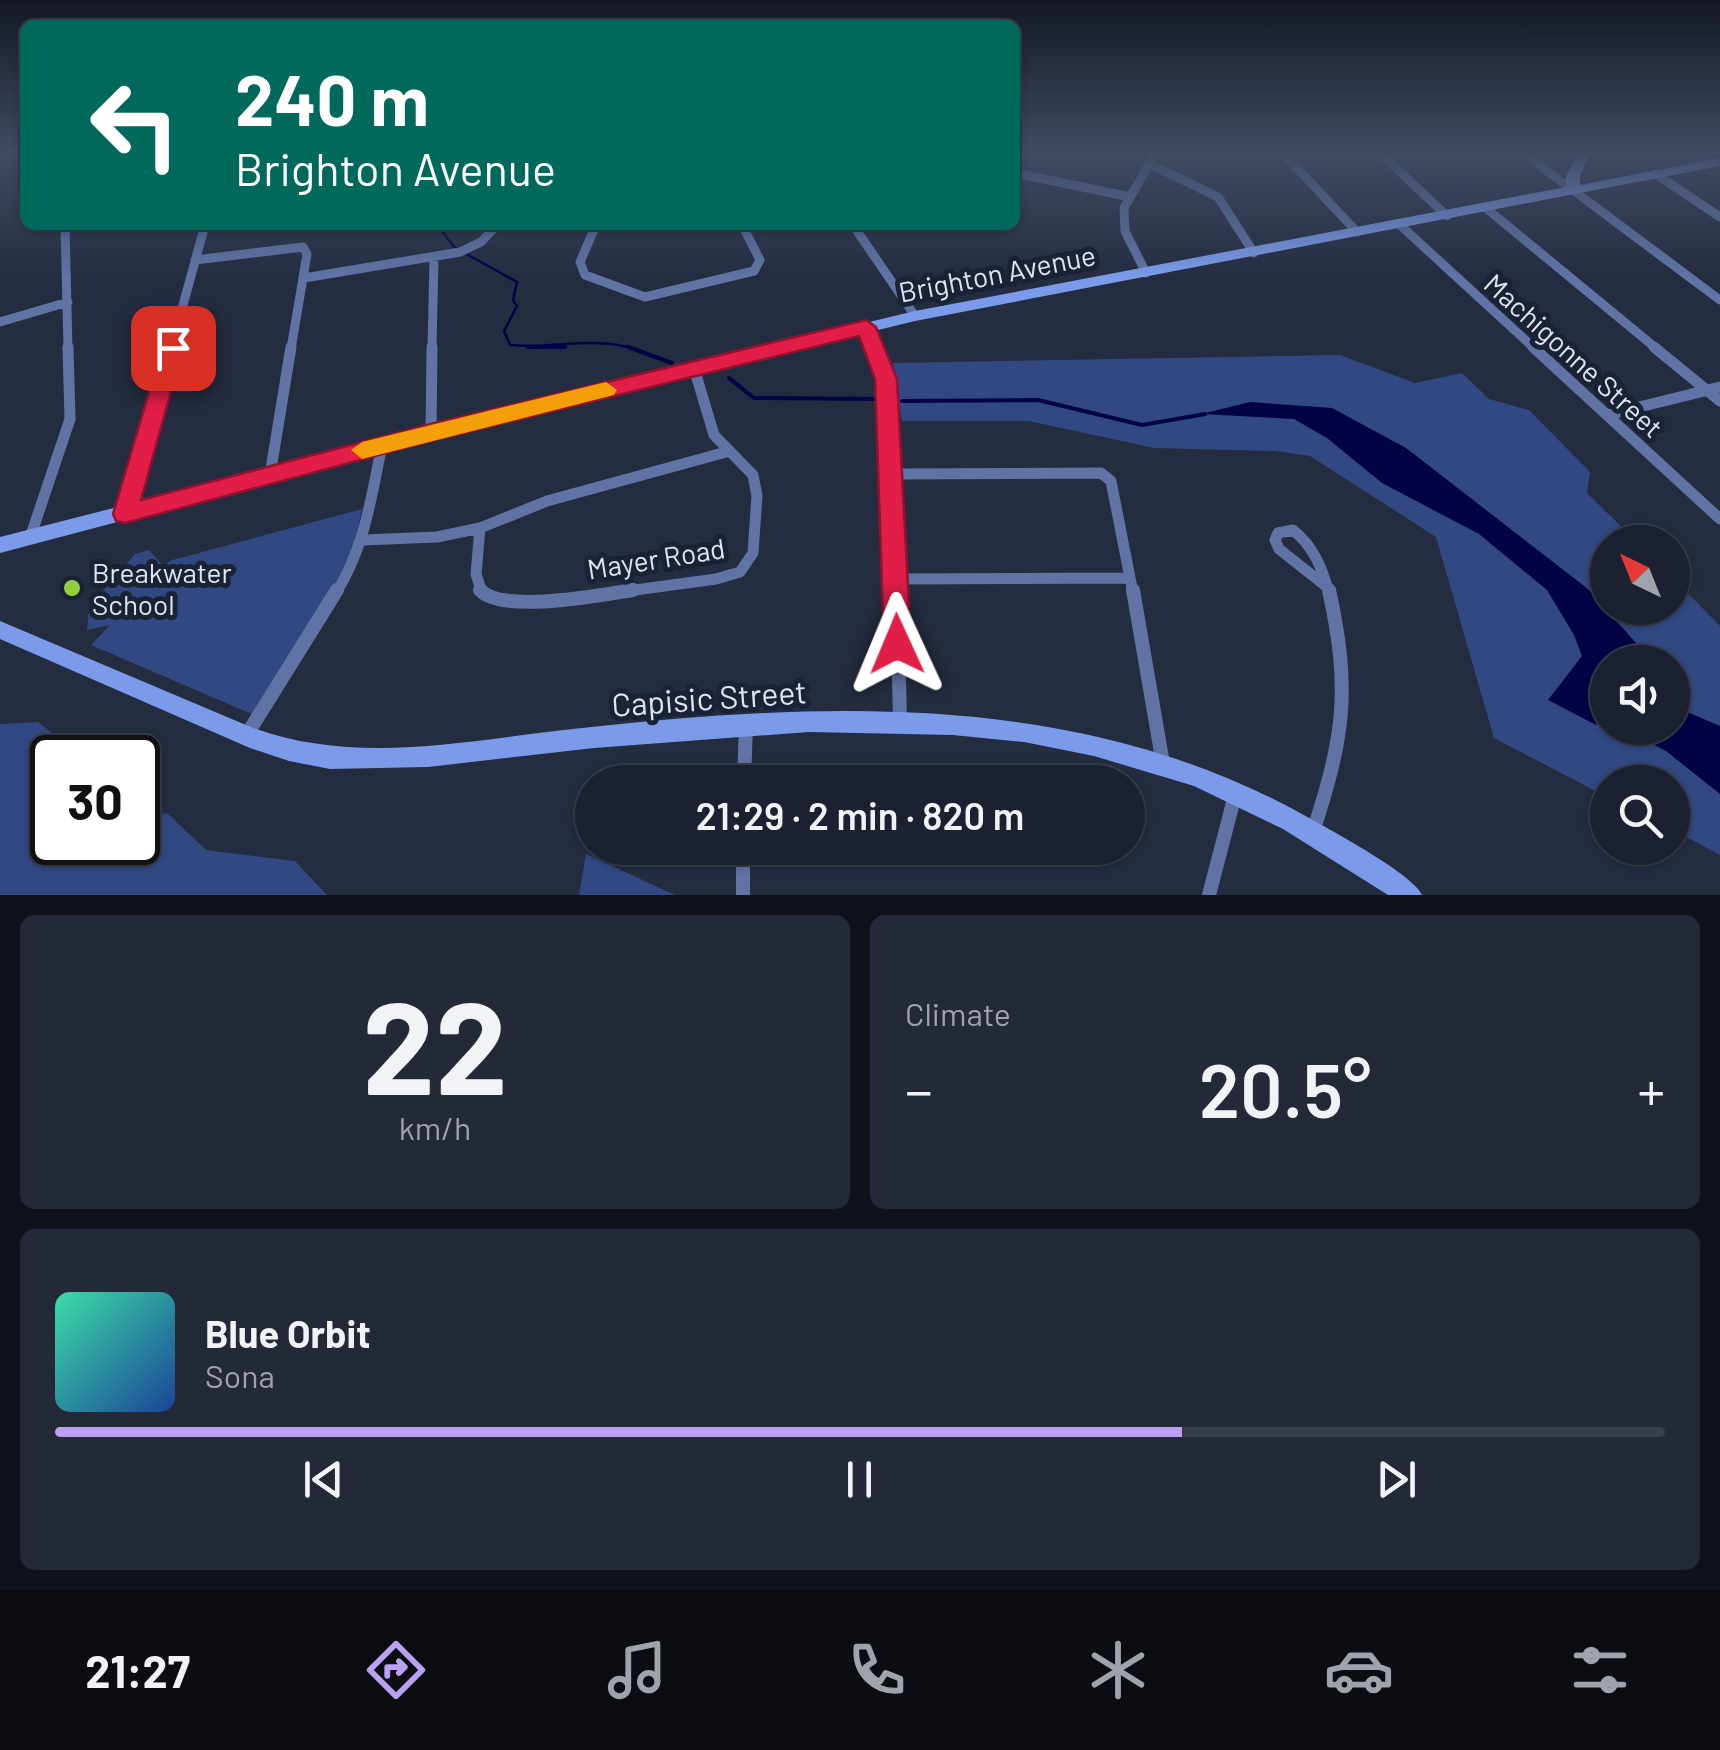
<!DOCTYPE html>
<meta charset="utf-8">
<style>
:root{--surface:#1b2130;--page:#242938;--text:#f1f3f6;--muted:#a0a3ab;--line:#393e4c;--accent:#bca0f2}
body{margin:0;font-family:Barlow,sans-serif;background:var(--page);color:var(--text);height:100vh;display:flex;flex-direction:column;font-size:38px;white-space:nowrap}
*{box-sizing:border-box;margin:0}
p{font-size:32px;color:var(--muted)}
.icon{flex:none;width:55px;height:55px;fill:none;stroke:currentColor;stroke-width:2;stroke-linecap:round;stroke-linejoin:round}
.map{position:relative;height:895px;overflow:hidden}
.details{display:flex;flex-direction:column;gap:20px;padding:20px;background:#0f121a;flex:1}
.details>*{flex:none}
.top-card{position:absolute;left:20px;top:20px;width:1000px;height:210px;border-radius:15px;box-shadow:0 2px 8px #0004,0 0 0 2px var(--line);background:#00695c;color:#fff;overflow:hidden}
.needle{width:65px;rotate:317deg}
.tools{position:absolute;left:1590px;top:525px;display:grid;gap:20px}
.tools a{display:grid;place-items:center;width:100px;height:100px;border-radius:50%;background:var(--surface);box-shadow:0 2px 8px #0004,0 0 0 2px var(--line);font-size:50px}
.speed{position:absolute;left:30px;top:735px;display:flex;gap:20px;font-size:50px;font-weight:700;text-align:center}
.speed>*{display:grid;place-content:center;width:130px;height:130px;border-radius:50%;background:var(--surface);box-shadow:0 2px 8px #0004,0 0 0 2px var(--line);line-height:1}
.speed .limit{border:5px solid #111;border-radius:15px;background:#fff;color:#111}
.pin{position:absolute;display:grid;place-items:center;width:85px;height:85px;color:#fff;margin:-42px;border-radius:20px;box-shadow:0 5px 15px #0006}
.me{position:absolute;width:110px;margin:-55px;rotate:359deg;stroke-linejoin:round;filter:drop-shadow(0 0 8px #0008)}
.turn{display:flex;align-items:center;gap:35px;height:210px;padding:0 50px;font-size:45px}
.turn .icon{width:130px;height:130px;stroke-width:2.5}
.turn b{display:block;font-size:70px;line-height:85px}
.big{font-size:75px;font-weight:600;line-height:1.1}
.details .tile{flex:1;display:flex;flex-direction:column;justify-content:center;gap:15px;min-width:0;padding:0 35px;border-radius:15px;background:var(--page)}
.details .dial{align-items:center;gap:0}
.dial b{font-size:130px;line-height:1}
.song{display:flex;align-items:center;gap:30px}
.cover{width:120px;height:120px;border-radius:15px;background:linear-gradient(135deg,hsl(160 70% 55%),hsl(220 70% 35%))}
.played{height:10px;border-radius:5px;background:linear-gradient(90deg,var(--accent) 70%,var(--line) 70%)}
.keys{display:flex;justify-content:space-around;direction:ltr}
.heat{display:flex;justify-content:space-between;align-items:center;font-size:55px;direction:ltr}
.details .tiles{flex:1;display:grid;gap:20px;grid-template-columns:1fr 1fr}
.tile:last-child{grid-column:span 2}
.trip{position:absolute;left:575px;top:765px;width:570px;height:100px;border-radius:50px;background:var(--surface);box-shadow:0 2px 8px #0004,0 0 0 2px var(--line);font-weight:600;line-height:100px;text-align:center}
.menu{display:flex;height:160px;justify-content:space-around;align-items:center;background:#0b0d13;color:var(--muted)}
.menu .icon{width:70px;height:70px}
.menu .selected{color:var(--accent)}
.menu b{font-size:45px;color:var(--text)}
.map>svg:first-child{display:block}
.green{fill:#314882;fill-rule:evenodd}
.water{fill:#020346}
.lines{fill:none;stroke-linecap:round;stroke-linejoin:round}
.stream-far1{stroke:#020346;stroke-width:2.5}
.stream{stroke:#020346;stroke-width:4}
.street-far2{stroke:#5f74a5;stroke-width:9}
.street-far1{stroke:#5f74a5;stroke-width:11}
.street{stroke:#5f74a5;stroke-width:14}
.secondary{fill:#7b9bea;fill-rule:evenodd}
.route{fill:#e11d48;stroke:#92132f;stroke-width:2.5}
.slow{fill:#f59e0b}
.poi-dot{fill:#92cd3e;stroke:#1a2236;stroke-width:4}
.labels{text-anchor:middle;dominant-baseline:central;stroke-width:10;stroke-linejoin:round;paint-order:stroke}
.street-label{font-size:28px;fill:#dee4f1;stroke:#1a2236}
.poi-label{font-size:28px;fill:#dee4f1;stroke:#1a2236;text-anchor:start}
.near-street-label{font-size:32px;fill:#dee4f1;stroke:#1a2236}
</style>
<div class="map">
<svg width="1720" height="895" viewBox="0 0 1720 895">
<rect width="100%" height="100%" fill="#242c40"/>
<path class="green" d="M1340 355 1415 383 1462 373 1489 399 1529 410 1590 472 1587 493 1637 542H1608V608H1672L1673 578 1720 626V855L1673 830 1672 782H1608L1607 797 1494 738 1436 537 1310 456 1276 451 1154 448 1029 421H902L893 363ZM1608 662H1672V728H1608Z
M362 509 353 554 254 715 91 645 110 625 87 630 89 607 135 554 149 550 164 567 169 561Z
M38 722 71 748 72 757 52 758V842H138V810L168 814 206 850 295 861 327 895H0V724Z
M586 854 675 895H579Z"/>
<path class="water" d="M1250 402 1332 408 1406 448 1588 589 1636 643 1642 662H1608L1607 726 1594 724 1548 700 1582 656 1574 635 1547 590 1479 534 1382 483 1327 438 1294 419 1201 414Z
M1673 706 1720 726V794L1666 751 1621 728H1672Z"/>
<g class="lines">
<path class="stream-far1" d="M0 156 25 155
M438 225 454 247 517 282 513 300 517 306 504 331 510 345C549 349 598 336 634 349"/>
<path class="stream" d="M528 347H565
M628 347 672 363
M729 378 754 398 879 399
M902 401 1038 400 1142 425 1205 414"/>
<path class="street-far2" d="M1282 152 1357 232
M1379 152 1447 216
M1522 152 1720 300
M1150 164 1218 197 1254 253
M1015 173 1126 196
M1656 174 1720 217
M1486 208 1657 349
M1399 224 1535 349
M65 225 68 349
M596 225 580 262 585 275 645 297 754 271 760 260 742 225
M853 225 915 316
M195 260 303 247 307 254 291 349
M1146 273 1125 231 1124 208 1156 152
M304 278 460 252 481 242 497 225
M0 322 68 302
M865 327 874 349
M171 349 205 225
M432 349 434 258"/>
<path class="street-far1" d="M873 347 886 379 897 593
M1533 347 1720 519
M1654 347 1720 401
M1607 415 1720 387
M431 433 432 347
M890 474 1101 473 1111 481 1133 593
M270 475 291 347
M125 514 171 347
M480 528 476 574 482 593
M30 538 70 419 68 347
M363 540 437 537 480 528 547 501 730 451
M897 579 1129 578
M1327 587 1279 549 1275 540 1278 533 1293 530C1314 547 1322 568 1329 593
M336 593C365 547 371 498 382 445
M613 593 716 579 740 572 753 553 757 496 753 475 714 435 694 368"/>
<path class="street" d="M480 590C502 614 601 595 633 590
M897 590 900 721
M1133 590 1163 764
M246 736 337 590
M744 782 746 725
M1313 832C1344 736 1351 691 1329 590
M743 848V895
M1209 895 1235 795"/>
<path class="secondary" d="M1579 152H1591L1580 175V185L1720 158V166L915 321 431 439 0 553V537L431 427 915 311 1566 187V175Z
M0 621 253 728C360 767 473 739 582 728 832 701 1086 691 1311 819 1334 832 1414 875 1422 895H1388L1283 829 1194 786 1094 756 1024 742 953 735 809 732 594 748 428 767 330 769 289 761 250 748 0 639Z"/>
</g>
<linearGradient id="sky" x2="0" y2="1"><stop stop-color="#141823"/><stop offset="0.55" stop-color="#3f4b64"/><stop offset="1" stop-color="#3f4b64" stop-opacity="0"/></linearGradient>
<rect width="1720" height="277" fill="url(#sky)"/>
<path class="route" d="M866 320 876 327 897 379 911 644 907 653 897 656 888 653 884 644 875 379 859 336 431 441 125 523 116 521 113 514 162 348 173 341 183 348 141 500 431 424Z"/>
<path class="slow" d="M606 382 617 390 614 395 362 459 351 450 362 442Z"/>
<circle class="poi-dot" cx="72" cy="588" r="10"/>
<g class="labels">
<g class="street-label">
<text transform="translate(997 273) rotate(-11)">Brighton Avenue</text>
<text transform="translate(1574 355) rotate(42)">Machigonne Street</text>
<text transform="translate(656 558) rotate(-9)">Mayer Road</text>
</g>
<g class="poi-label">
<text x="92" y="572">Breakwater<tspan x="92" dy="32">School</tspan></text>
</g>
<g class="near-street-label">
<text transform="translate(709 697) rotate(-4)">Capisic Street</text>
</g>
</g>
</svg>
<div class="tools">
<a><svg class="needle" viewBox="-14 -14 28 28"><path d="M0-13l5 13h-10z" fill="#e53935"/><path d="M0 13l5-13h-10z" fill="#a0a3ab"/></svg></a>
<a><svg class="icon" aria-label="sound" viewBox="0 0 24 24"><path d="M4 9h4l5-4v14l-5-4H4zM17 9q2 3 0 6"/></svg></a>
<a><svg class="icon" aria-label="search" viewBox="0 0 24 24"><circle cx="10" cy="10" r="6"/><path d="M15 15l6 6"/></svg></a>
</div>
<div class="speed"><div class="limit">30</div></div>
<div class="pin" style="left:173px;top:348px;background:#d93025"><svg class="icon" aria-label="arrive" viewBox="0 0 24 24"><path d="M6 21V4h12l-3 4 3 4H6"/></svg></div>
<svg class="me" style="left:897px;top:644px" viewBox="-20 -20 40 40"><path d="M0-17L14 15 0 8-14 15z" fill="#e11d48" stroke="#fff" stroke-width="4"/></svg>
<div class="trip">21:29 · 2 min · 820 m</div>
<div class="top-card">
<div class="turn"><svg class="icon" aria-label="left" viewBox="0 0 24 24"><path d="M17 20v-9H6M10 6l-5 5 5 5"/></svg><div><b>240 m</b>Brighton Avenue</div></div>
</div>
</div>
<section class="details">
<div class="tiles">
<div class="tile dial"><b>22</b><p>km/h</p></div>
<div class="tile"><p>Climate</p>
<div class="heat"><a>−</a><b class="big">20.5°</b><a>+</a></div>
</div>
<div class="tile">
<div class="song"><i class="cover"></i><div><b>Blue Orbit</b><p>Sona</p></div></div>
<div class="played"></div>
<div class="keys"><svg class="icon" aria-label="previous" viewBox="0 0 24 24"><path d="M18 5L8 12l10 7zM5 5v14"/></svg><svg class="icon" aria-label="pause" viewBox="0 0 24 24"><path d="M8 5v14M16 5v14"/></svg><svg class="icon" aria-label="next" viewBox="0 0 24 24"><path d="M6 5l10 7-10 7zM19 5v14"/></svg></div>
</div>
</div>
</section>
<nav class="menu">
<b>21:27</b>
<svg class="icon selected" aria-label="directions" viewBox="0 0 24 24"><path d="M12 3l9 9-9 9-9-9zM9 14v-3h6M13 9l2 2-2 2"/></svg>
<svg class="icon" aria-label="music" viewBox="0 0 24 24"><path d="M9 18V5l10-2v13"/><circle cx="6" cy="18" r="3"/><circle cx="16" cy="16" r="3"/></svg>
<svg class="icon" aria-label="phone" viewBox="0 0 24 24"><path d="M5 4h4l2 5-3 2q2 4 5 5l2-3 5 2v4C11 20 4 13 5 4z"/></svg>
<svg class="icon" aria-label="climate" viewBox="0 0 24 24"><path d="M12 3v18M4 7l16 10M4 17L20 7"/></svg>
<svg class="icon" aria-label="car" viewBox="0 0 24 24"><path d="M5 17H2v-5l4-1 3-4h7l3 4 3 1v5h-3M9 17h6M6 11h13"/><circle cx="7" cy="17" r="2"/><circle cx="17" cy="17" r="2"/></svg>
<svg class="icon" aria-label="filters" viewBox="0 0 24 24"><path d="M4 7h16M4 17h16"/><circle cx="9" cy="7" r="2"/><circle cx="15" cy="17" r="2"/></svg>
</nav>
